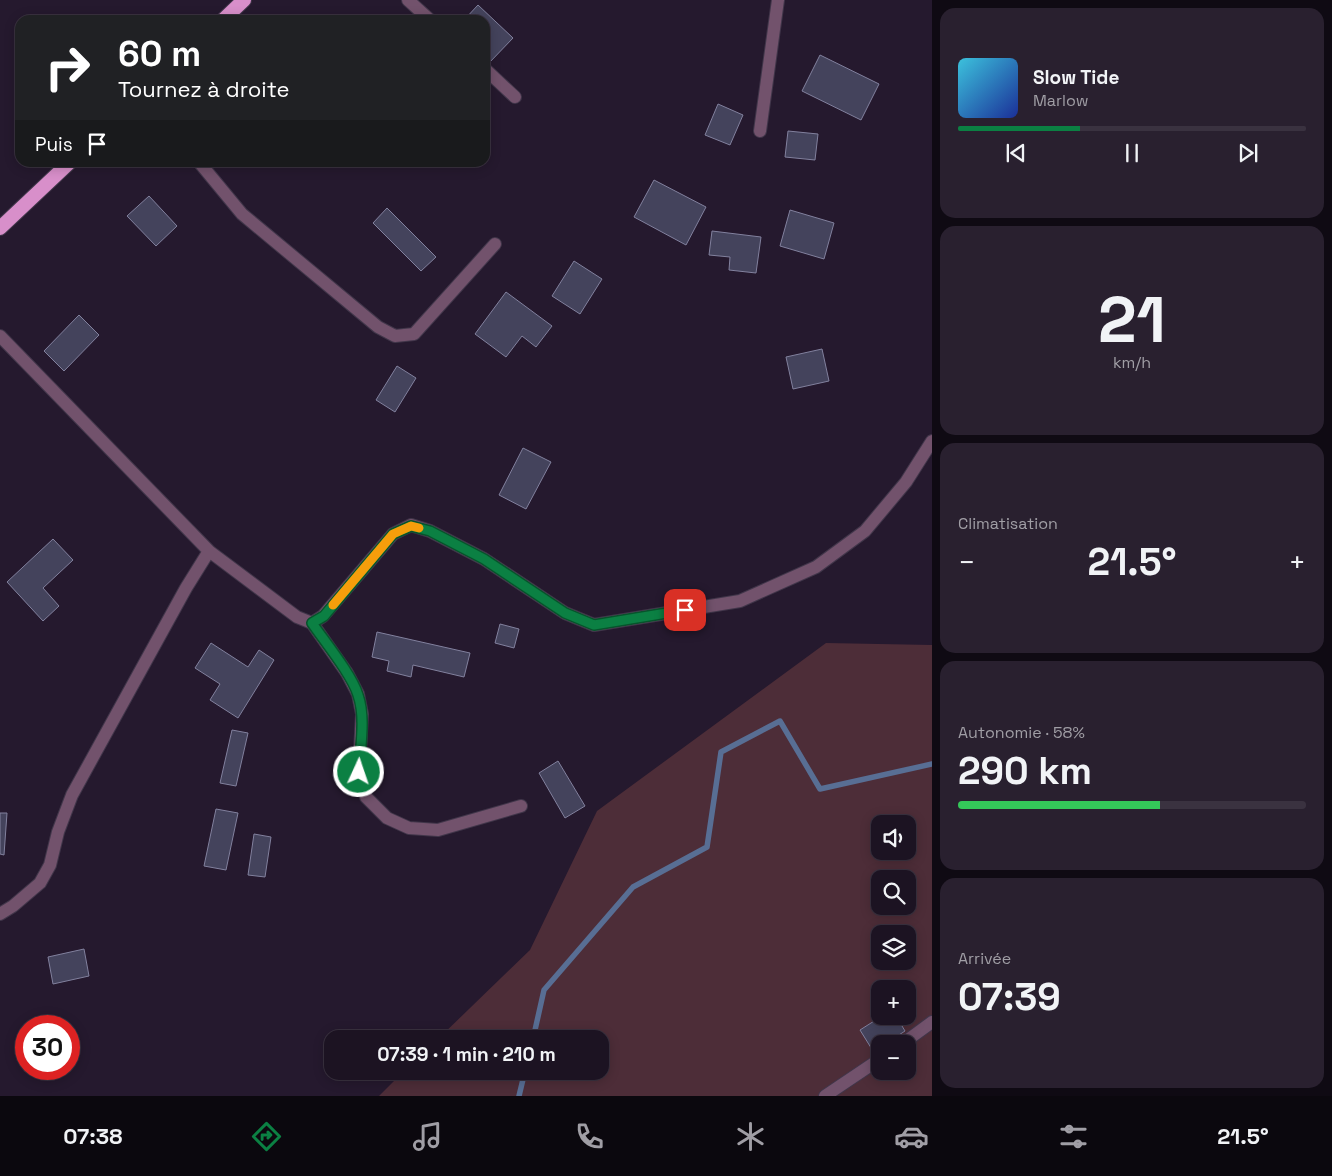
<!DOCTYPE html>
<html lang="fr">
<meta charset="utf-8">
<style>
:root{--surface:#1c1322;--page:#29202f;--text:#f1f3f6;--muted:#a09ea5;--line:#3a3240;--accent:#0b8043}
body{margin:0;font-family:"Space Grotesk",sans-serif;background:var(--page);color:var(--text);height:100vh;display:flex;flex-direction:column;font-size:19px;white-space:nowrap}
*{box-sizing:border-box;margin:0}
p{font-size:16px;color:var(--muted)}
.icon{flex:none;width:28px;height:28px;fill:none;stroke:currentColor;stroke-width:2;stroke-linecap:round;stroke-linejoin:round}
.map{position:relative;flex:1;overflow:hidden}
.sheet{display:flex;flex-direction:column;gap:8px;padding:8px;background:#0f0a13;width:400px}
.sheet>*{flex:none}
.hud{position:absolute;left:15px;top:15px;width:475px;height:152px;border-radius:15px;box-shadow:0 2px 12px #0003,0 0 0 1px var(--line);background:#202124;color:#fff;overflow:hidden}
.fabs{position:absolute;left:871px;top:815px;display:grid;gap:10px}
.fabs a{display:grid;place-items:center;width:45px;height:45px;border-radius:10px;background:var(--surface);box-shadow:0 2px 12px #0003,0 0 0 1px var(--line);font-size:25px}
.speed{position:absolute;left:15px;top:1015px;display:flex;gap:10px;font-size:25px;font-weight:700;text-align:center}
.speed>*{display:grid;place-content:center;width:65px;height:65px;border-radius:50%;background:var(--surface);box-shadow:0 2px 12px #0003,0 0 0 1px var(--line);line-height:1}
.speed .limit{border:8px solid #d22;background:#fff;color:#111}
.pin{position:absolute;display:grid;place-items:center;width:42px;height:42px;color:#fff;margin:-21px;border-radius:10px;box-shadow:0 2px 8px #0006}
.me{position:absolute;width:55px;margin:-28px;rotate:3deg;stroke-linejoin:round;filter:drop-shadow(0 0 4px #0008)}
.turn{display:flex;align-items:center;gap:18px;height:105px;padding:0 20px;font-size:22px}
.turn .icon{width:65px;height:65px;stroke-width:2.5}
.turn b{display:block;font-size:35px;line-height:42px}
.then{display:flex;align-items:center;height:48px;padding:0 20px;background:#0003;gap:10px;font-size:19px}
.big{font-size:38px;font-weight:600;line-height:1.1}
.sheet .widget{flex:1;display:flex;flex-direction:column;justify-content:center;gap:8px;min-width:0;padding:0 18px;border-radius:15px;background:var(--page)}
.sheet .dial{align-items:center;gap:0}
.dial b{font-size:65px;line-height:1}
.song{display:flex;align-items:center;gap:15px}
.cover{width:60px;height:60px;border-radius:8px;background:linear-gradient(135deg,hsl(190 70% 55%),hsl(230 70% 35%))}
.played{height:5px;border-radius:2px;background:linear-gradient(90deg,var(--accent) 35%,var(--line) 35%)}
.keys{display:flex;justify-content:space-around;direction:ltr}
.heat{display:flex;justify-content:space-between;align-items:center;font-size:28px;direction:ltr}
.charge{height:8px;border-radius:4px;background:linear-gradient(90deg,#34c759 58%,var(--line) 0)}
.trip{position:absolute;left:324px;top:1030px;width:285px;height:50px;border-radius:15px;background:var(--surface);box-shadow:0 2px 12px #0003,0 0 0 1px var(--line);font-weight:600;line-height:50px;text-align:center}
.menu{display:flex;height:80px;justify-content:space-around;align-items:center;background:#0b080e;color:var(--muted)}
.menu .icon{width:35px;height:35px}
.menu .on{color:var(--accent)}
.menu b{font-size:22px;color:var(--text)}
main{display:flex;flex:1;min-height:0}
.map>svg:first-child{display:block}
.green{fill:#4d2d38;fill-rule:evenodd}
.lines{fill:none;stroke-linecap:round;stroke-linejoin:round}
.stream{stroke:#586e94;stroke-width:5.5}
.building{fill:#44435c;stroke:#82819e}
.minor-casing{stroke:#41364a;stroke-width:14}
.trunk-casing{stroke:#41364a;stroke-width:16}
.minor{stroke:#72526c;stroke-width:12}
.trunk{stroke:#d88fca;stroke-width:14}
.route-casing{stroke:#07532c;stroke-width:12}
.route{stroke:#0b8043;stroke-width:9}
.slow{stroke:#f59e0b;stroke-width:9}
</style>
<main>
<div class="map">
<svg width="932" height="1096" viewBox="0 0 932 1096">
<rect width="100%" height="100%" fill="#25192e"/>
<path class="green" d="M826 643 932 645V1096H379L404 1071H600V1039H438L530 950 597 811ZM880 824H908V851H880ZM880 879H908V906H880ZM880 934H908V961H880ZM880 989H908V1016H880ZM880 1044H908V1071H880Z"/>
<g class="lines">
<path class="stream" d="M533 1039 544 990 633 887 707 847 721 752 780 721 820 789 932 764
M519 1096 525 1071"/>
</g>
<path class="building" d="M478 5 513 38 489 63 485 60V20H464Z
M820 55 879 84 861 120 802 91Z
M718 104 743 115 730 145 705 135Z
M788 131 818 134 815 160 785 157Z
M654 180 706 207 686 245 634 217Z
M149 196 177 226 156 246 127 216Z
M387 208 436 257 421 271 373 223Z
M790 210 834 223 824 259 780 246Z
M712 231 761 237 756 273 729 270 730 257 709 255Z
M574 261 602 279 580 314 552 296Z
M506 292 552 326 536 347 522 336 506 357 475 334Z
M79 315 99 335 64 371 44 351Z
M822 349 829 381 793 389 786 357Z
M397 366 416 378 395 412 376 400Z
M523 448 551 462 526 509 499 495Z
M53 539 73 560 43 588 59 606 43 621 7 582Z
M500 624 519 629 514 648 495 643Z
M377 632 470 653 464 677 413 665 411 677 387 671 389 661 372 657Z
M211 643 248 667 259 650 274 660 238 718 210 700 220 684 195 668Z
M232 730 248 733 236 786 220 783Z
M558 761 585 806 565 818 539 773Z
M216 809 238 813 226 870 204 866Z
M0 813H7L4 855 0 854Z
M254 834 271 837 265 877 248 875Z
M84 949 89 976 53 984 48 957Z
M882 1016H896L905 1031 885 1044H880V1047L873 1051 860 1030Z"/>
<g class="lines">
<g class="minor-casing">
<path id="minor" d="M408 0 430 20
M485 69 515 97
M760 131 778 0
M199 162 242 214 378 327 395 336 414 334 495 244
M0 336 209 551 186 588 72 795 58 832 50 865 40 883 13 906 0 914
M209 551 297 617 312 623 323 616 393 534 411 525 430 531 484 559 565 613 594 625 740 601 816 567 865 531 906 482 932 441
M312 623 347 673 358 694 362 714 359 772 366 797 387 818 409 828 438 830 521 806
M902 1044 932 1022
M825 1096 880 1059"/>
</g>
<g class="trunk-casing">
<path id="trunk" d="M223 20 244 0
M0 228 70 162"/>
</g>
<use href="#minor" class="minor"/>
<use href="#trunk" class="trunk"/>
</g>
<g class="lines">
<g class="route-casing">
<path id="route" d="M359 772C360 748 366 718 358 695 352 675 325 642 312 623L324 616 393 534 411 526 430 531 484 559 565 613 594 625 685 610"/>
</g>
<use href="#route" class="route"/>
<path class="slow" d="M333 605 393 534 411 526 419 528"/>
</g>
</svg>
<div class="fabs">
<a><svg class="icon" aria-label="sound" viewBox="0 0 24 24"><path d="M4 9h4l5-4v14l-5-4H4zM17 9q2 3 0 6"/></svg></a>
<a><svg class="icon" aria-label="search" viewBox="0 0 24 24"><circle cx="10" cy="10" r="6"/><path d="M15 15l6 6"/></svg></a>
<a><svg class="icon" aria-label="layers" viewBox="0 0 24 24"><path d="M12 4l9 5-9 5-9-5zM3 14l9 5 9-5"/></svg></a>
<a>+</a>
<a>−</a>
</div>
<div class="speed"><div class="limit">30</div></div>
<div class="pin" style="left:685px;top:610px;background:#d93025"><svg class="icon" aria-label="arrive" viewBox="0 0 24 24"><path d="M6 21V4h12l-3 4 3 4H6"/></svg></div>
<svg class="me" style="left:359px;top:772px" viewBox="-20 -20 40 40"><circle r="17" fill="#0b8043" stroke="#fff" stroke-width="3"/><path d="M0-11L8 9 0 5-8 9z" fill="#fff"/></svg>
<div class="trip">07:39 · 1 min · 210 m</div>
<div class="hud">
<div class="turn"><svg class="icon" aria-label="right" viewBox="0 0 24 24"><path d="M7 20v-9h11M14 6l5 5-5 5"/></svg><div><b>60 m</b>Tournez à droite</div></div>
<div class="then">Puis<svg class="icon" aria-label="arrive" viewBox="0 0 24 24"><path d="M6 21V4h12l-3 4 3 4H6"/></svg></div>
</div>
</div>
<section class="sheet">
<div class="widget">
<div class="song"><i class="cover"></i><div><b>Slow Tide</b><p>Marlow</p></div></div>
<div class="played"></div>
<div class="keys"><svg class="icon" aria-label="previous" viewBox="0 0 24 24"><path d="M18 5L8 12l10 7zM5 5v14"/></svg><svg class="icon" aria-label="pause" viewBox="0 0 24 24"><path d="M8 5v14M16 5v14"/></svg><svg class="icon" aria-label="next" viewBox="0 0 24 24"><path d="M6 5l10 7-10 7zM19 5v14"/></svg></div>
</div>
<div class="widget dial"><b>21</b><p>km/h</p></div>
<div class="widget"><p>Climatisation</p>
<div class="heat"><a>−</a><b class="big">21.5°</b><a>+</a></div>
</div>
<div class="widget"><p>Autonomie · 58%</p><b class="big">290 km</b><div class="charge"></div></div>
<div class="widget"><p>Arrivée</p><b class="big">07:39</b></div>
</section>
</main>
<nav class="menu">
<b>07:38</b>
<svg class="icon on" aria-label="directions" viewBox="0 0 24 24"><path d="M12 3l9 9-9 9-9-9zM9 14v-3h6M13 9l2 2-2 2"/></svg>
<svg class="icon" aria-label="music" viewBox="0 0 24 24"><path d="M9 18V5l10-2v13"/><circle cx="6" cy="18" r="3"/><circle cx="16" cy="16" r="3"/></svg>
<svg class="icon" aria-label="phone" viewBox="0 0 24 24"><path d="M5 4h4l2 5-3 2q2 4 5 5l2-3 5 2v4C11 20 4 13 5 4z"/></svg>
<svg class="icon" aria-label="climate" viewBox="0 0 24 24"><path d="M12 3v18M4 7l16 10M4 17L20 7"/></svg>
<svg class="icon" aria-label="car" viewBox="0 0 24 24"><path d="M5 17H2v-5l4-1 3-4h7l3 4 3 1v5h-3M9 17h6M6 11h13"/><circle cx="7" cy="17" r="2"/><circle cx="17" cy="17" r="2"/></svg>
<svg class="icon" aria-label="filters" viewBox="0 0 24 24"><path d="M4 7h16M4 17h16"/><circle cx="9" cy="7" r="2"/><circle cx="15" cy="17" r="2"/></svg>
<b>21.5°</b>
</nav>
